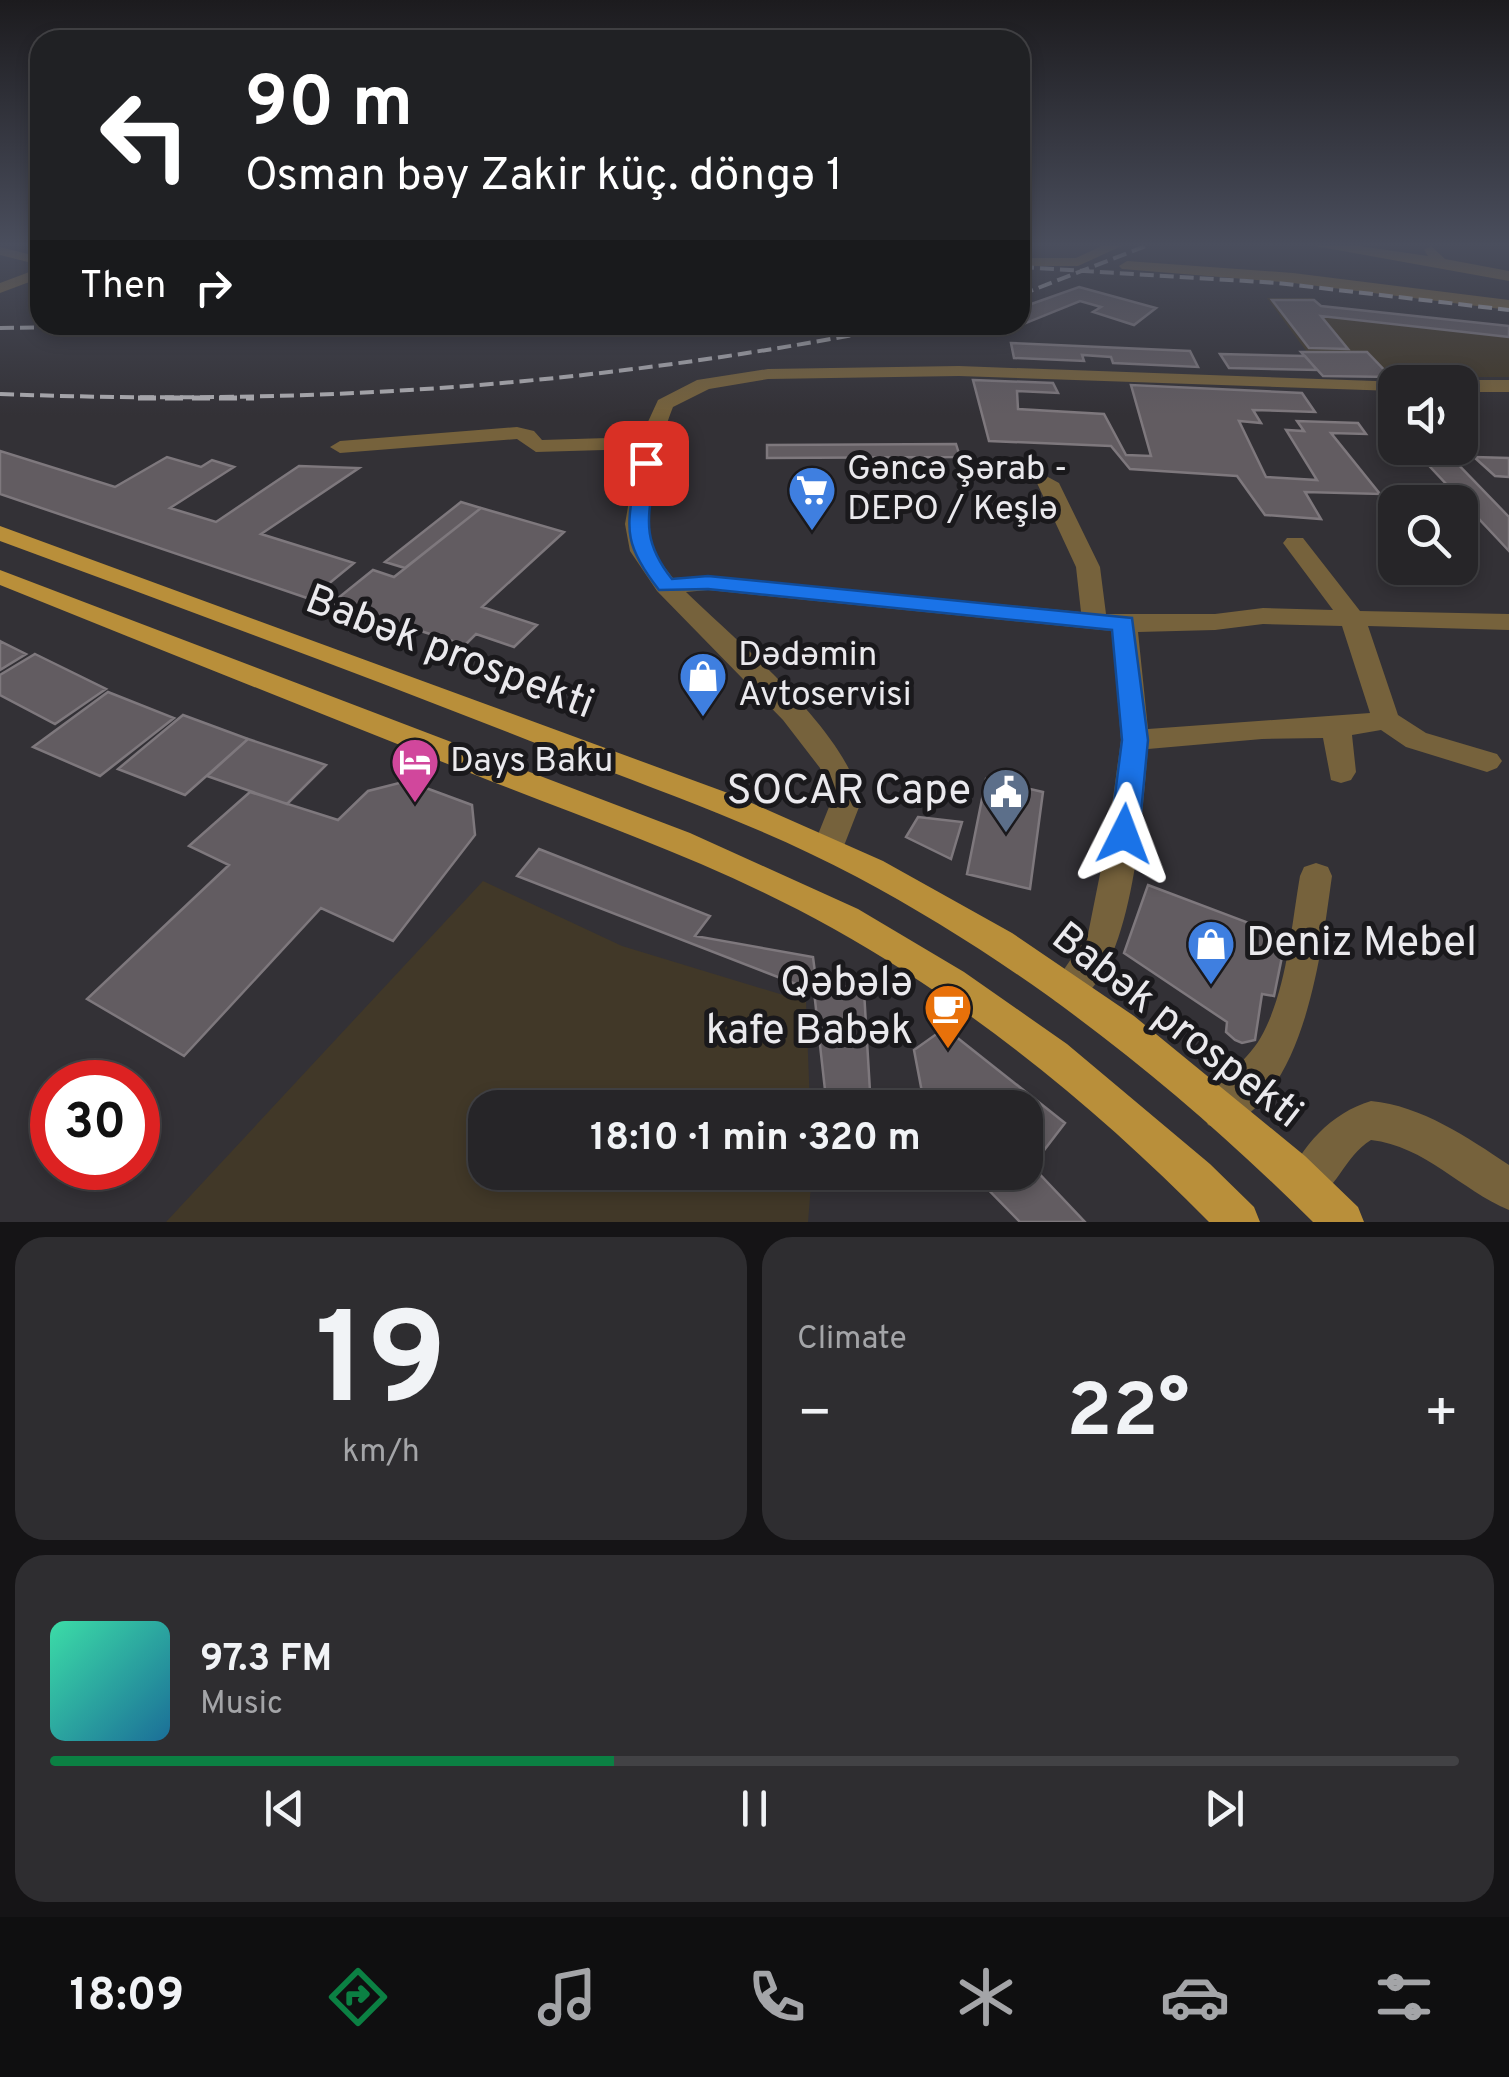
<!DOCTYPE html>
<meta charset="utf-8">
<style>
:root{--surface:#262528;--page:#2e2d30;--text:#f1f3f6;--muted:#a4a5a8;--line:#424245;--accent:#0b8043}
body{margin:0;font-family:Overpass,sans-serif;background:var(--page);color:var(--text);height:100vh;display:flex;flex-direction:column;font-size:38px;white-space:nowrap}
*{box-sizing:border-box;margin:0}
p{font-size:32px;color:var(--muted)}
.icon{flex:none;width:55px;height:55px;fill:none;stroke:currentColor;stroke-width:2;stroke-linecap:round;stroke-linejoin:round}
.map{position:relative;height:1222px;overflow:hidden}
.details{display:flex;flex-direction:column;gap:15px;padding:15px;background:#151416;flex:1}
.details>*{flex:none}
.banner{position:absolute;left:30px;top:30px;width:1000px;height:305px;border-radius:30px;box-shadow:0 5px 15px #0003,0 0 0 2px var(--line);background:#202124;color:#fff;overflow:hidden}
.fabs{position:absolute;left:1378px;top:365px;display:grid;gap:20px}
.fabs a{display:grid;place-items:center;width:100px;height:100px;border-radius:20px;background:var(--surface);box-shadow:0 5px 15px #0003,0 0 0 2px var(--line);font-size:50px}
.speed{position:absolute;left:30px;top:1060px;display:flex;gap:20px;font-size:50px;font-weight:700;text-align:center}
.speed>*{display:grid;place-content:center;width:130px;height:130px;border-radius:50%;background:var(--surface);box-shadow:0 5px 15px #0003,0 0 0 2px var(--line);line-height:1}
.speed .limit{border:15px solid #d22;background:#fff;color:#111}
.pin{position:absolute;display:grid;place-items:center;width:85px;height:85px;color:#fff;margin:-42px;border-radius:20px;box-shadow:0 5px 15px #0006}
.me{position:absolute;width:110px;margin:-55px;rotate:3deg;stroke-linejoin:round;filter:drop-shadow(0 0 8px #0008)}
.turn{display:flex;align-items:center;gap:35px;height:210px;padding:0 50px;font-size:45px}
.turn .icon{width:130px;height:130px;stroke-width:2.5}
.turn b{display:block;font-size:70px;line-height:85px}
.then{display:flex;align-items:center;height:95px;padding:0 50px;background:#0003;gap:20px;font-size:38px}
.big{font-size:75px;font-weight:700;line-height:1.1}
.details .card{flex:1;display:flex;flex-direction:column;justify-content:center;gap:15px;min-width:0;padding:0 35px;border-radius:30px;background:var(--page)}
.details .dial{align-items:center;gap:0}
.dial b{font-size:130px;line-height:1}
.song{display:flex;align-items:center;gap:30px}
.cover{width:120px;height:120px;border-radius:15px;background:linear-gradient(135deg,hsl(160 70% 55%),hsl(200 70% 35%))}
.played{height:10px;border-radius:5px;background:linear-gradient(90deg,var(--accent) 40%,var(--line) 40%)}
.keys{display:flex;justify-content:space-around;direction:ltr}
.heat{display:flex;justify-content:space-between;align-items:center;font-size:55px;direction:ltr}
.details .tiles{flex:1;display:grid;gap:15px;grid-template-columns:1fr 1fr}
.card:last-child{grid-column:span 2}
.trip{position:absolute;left:468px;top:1090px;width:575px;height:100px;border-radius:30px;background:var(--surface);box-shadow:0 5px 15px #0003,0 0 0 2px var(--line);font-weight:700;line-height:100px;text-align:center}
.menu{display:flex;height:160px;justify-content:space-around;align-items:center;background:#0f0f10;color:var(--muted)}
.menu .icon{width:70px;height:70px}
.menu .on{color:var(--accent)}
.menu b{font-size:45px;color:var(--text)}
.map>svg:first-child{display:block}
.industrial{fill:#413828}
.building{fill:#625c61;stroke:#7e787d;stroke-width:2.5}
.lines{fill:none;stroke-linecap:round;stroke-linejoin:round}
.minor{fill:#76623c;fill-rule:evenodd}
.major{fill:#b98f3a;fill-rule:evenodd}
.rail-far1{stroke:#afaeb2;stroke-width:4;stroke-dasharray:14 6;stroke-linecap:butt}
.rail{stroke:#afaeb2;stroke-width:5;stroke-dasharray:18 9;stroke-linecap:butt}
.route{fill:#1a73e8;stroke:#114b97;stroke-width:2.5}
.labels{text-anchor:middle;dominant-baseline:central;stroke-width:10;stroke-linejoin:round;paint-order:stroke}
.poi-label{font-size:35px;fill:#eae9ed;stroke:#1a191c;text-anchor:start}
.near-street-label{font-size:42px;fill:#eae9ed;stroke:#1a191c}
.near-poi-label{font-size:42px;fill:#eae9ed;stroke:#1a191c;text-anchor:end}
</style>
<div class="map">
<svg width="1509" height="1222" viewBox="0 0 1509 1222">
<rect width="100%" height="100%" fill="#333136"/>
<path class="industrial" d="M1267 298H1312L1322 306 1509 327V377H1391L1366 352H1307Z
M483 881 622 946 806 1002 810 1107 485 1108V1172L812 1173 808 1222H166Z"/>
<path class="building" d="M1079 287 1156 308 1134 325 1093 312 1101 307 1080 301 1016 327 1010 325H1020V308Z
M1272 300H1314L1321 306 1509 326V337L1321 316 1348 349 1309 348Z
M1011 343 1190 351 1198 367 1113 363 1111 357 1082 355 1084 361 1014 358Z
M1301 352H1367L1391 377 1323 376Z
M1220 354 1305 356 1317 370 1229 368Z
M973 380 1053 383 1058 393 1017 391 1018 409 1104 414 1126 455 1151 456 1131 385 1302 393 1315 412 1253 410 1261 423 1239 421 1266 477 1317 480 1286 430 1304 431 1297 421 1358 423 1366 434 1331 433 1380 494 1305 492 1321 519 1265 515 1237 476 1130 469 1111 446 989 441Z
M956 444 960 457 767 458V445Z
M0 451 115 487 167 457 201 467 212 460 234 467 170 508 216 522 299 466 359 468 261 534 354 563 310 599 0 494Z
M1419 455H1449L1509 517V551Z
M1474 457 1509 458V477L1495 476Z
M461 502 481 508 405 568 385 562Z
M481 508 564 532 482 607 537 625 514 647 476 634 465 645 332 603 373 570 394 577Z
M0 641 26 654 0 670Z
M35 654 106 689 55 724 0 695V675Z
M108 692 174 718 100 776 33 747Z
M183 715 248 739 185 795 118 769Z
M248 739 326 765 287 804 207 776Z
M986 779 1043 792 1030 889 967 874Z
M407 781 472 805 475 835 393 941 321 908 184 1056 87 999 229 865 189 846 250 792 338 820 368 791Z
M918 817 962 822 951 859 906 837Z
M539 849 710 916 695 936 813 957 816 980 864 991 871 1108H827L814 991 517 876Z
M1148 885 1286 937 1274 996 1262 994 1255 1040 1242 1043 1235 1040 1226 1032 1227 1022 1124 953Z
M945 1028 1065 1123 1032 1166 1085 1222H1020L971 1172H1025V1108H925L914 1050Z"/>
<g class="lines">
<path class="minor" d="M1106 244H1126L1078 266H1020V258H1076Z
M1304 244H1345L1428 256 1424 250 1431 246 1445 259 1509 271V281Z
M0 247 40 257V265L0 255Z
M1127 261 1293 273 1509 300V310L1293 283 1122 269 1119 266Z
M40 268V278L0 293V283Z
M959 366 1403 382H1395V391L959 376 768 379 709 389 673 407C659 443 636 516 655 552 659 561 667 570 673 578L708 576 1081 612 1076 567 1037 483 1048 477 1059 483 1100 567 1106 614H1215L1263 608 1333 610 1283 543 1287 538H1303L1360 611 1509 614V630L1368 626 1398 715 1426 733 1497 754 1502 761 1497 768 1487 772 1406 747 1381 730 1352 735 1356 772 1351 780 1341 783 1331 780 1323 738 1262 739 1148 749C1142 811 1134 982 1068 1006L1055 1001 1050 990 1088 934 1108 834 1121 740 1112 631 708 590 686 592C739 644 847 730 861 802L840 856 829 859 818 856 813 847 831 802 820 768 783 720 657 591 630 551 625 524 638 449 536 452 517 439 340 453 330 447 340 441 517 427 534 431 542 440 641 437 658 400 697 380 768 369ZM1263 624 1342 626 1370 713 1148 729 1138 632 1215 630Z
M1460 380H1509V392H1460V382H1453Z
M1316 863 1328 867 1332 876C1321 953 1306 1096 1222 1130L1208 1125 1202 1111C1214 1082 1245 1065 1261 1037 1287 990 1291 928 1300 876L1304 867Z
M1371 1101C1422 1106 1467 1137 1509 1165V1210C1461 1190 1425 1146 1371 1140 1344 1156 1336 1193 1306 1206L1291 1200 1285 1185C1301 1146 1331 1113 1371 1101Z"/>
<path class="major" d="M0 526 736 796 883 861 1012 933 1134 1016 1305 1156 1358 1207 1364 1222H1313C1177 1087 1026 967 857 877 759 825 654 789 551 749 368 677 184 609 0 541Z
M0 570 690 833 858 909 964 972 1067 1044 1210 1164 1254 1207 1260 1222H1209C1098 1109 973 1007 834 929 726 868 608 827 493 782 329 717 164 651 0 585Z"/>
<path class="rail-far1" d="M1020 267 1278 283 1509 310
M1020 295 1151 244
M0 328 266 325
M0 394C314 406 597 386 905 325"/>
<path class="rail" d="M138 398H254"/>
</g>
<linearGradient id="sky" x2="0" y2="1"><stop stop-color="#1c1b1e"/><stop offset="0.59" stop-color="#4a4e5d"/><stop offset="1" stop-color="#4a4e5d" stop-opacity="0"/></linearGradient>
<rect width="1509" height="415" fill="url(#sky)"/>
<path class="route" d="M646 457 656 463C650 514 638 536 672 579L708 576 1132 618 1148 740 1139 834 1135 842 1124 845 1114 842 1110 834 1122 740 1112 630 708 589 659 590C618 538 629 525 637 463Z"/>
<defs>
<g id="supermarket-pin" transform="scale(2.5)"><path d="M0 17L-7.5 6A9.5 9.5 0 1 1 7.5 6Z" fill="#3f7fe0" stroke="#1a191c"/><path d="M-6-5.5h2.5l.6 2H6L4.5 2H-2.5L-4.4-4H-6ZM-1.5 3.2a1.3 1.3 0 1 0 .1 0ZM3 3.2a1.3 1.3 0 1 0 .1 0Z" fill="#fff"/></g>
<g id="shop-pin" transform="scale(2.5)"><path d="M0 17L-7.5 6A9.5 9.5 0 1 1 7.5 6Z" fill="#3f7fe0" stroke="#1a191c"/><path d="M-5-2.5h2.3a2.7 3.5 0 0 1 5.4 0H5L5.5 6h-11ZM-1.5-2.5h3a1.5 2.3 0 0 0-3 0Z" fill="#fff"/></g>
<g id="hotel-pin" transform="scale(2.5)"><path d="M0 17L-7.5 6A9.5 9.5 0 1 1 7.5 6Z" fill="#d1479c" stroke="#1a191c"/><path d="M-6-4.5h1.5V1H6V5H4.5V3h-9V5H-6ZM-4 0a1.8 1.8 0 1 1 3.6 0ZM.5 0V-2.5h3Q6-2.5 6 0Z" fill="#fff"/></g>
<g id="civic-pin" transform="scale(2.5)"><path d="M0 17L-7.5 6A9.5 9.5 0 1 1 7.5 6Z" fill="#5c6f8a" stroke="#1a191c"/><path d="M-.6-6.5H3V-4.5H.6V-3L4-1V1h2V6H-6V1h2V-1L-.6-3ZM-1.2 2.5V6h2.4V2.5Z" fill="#fff"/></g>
<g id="cafe-pin" transform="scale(2.5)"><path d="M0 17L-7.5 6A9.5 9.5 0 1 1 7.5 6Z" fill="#e8710a" stroke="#1a191c"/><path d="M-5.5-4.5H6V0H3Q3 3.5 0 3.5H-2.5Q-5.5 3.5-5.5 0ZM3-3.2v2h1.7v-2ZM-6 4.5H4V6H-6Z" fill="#fff"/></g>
</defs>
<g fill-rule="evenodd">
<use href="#supermarket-pin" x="812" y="490"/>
<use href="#shop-pin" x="703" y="676"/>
<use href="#hotel-pin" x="415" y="762"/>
<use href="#civic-pin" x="1006" y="792"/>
<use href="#shop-pin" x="1211" y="944"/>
<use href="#cafe-pin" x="948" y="1008"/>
</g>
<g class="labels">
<g class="poi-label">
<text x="847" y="470">Gəncə Şərab -<tspan x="847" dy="40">DEPO / Keşlə</tspan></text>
<text x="738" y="656">Dədəmin<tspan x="738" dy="40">Avtoservisi</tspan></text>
<text x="450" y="762">Days Baku</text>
</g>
<g class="near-street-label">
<text transform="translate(449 654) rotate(21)">Babək prospekti</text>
<text transform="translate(1176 1027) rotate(38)">Babək prospekti</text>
</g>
<g class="near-poi-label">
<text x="971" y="792">SOCAR Cape</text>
<text x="1246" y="944" text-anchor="start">Deniz Mebel</text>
<text x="913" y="984">Qəbələ<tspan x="913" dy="48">kafe Babək</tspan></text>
</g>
</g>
</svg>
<div class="fabs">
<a><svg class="icon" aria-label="sound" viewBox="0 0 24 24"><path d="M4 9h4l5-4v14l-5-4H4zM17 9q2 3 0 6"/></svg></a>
<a><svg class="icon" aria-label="search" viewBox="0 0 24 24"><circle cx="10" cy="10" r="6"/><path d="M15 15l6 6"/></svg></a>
</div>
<div class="speed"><div class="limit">30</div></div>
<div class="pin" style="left:646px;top:463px;background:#d93025"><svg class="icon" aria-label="arrive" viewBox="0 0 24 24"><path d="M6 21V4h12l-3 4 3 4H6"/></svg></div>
<svg class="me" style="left:1124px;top:834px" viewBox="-20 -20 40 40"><path d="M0-17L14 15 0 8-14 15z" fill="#1a73e8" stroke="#fff" stroke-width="4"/></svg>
<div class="trip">18:10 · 1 min · 320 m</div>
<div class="banner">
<div class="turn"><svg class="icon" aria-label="left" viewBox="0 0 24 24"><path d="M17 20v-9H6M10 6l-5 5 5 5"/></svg><div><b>90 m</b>Osman bəy Zakir küç. döngə 1</div></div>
<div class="then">Then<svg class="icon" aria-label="right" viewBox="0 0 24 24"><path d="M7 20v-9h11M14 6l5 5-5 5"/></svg></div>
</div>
</div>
<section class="details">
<div class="tiles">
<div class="card dial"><b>19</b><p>km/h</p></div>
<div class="card"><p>Climate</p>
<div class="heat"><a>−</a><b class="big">22°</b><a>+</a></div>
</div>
<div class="card">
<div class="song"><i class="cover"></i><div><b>97.3 FM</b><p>Music</p></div></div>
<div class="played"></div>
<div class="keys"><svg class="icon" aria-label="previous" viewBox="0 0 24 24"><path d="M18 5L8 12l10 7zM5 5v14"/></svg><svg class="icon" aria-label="pause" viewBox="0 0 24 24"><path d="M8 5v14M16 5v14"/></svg><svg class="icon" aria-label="next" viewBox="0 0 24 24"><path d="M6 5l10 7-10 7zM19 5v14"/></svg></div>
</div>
</div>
</section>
<nav class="menu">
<b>18:09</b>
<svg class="icon on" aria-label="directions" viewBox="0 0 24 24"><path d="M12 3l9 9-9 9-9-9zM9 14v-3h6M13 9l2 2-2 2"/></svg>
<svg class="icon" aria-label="music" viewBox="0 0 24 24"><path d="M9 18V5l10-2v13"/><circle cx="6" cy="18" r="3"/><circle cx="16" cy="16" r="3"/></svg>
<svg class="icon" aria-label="phone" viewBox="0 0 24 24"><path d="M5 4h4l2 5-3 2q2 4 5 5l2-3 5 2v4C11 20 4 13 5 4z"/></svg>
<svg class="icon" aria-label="climate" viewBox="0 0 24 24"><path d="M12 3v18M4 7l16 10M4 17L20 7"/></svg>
<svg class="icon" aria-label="car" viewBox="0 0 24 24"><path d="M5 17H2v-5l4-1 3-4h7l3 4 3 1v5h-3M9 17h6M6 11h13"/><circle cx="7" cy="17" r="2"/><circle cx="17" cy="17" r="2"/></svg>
<svg class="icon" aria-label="filters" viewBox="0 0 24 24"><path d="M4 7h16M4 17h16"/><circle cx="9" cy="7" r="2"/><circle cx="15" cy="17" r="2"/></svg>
</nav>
